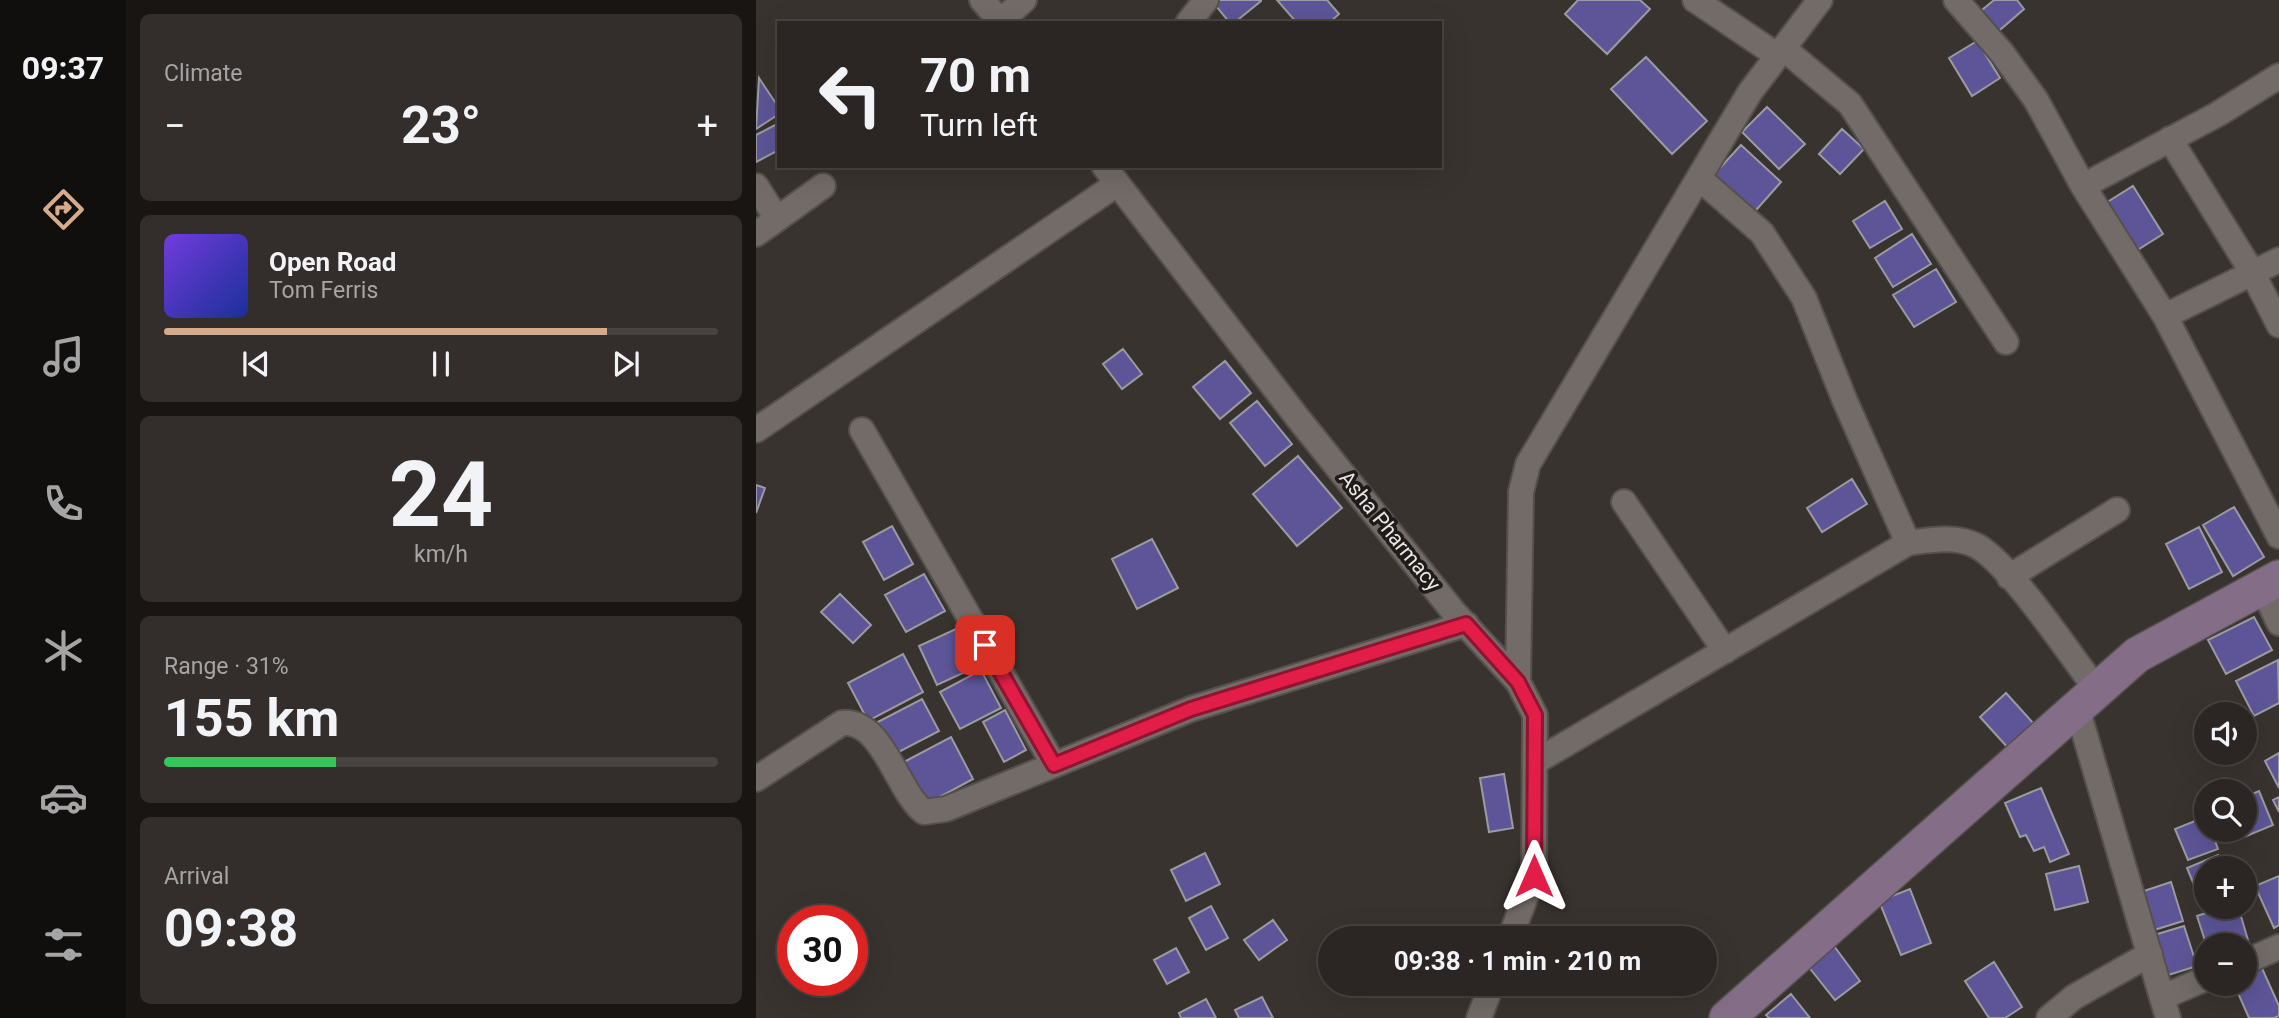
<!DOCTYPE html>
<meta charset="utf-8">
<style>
:root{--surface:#2b2623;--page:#332e2b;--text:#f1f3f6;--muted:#a6a5a6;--line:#474341;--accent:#d6ab8b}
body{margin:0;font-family:Roboto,sans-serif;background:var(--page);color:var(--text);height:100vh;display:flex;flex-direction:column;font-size:26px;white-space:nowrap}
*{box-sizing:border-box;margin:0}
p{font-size:23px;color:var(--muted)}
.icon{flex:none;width:38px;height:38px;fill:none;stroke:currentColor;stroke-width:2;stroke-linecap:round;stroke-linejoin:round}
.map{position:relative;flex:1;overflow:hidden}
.details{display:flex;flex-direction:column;gap:14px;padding:14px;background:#181513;width:630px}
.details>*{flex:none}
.banner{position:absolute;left:21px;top:21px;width:665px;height:147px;border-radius:0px;box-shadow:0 7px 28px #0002,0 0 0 2px var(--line);background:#2b2623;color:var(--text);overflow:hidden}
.tools{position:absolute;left:1438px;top:702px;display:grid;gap:14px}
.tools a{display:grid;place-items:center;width:63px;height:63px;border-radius:50%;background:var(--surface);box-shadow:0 7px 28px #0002,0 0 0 2px var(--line);font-size:35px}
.speed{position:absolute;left:21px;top:905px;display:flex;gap:14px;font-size:35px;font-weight:700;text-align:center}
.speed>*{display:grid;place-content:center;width:91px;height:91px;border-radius:50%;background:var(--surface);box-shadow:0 7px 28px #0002,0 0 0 2px var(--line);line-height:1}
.speed .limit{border:10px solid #d22;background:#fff;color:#111}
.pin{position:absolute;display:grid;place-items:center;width:60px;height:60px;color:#fff;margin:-30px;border-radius:14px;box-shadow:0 4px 10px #0006}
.me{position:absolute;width:77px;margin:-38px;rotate:0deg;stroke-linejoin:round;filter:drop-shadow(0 0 5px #0008)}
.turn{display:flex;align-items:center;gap:24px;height:147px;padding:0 28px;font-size:32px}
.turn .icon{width:91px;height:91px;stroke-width:2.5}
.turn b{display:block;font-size:49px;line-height:60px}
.big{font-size:52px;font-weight:700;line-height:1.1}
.details .card{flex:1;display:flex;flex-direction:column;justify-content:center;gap:10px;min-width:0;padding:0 24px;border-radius:10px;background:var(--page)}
.details .dial{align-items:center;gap:0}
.dial b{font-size:91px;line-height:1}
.song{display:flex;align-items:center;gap:21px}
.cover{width:84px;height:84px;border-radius:10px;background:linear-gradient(135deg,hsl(260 70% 55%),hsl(230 70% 35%))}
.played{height:7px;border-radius:4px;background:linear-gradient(90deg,var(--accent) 80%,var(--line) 80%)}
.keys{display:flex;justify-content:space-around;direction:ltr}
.heat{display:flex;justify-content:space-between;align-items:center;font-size:38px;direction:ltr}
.charge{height:10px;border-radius:5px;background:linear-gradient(90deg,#34c759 31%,var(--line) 0)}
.trip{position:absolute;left:562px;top:926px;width:399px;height:70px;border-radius:35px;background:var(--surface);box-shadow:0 7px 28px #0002,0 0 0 2px var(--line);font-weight:700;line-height:70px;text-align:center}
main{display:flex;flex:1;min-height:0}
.dock{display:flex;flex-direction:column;width:126px;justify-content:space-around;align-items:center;background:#110f0e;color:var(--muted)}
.dock .icon{width:49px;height:49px}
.dock .active{color:var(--accent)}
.dock b{font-size:32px;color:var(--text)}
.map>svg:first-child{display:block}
.building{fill:#5d5597;stroke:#9a9aa1;stroke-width:2}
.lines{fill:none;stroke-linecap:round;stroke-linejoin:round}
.street-casing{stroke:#55504c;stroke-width:28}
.secondary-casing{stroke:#55504c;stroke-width:38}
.street{stroke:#726b67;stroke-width:24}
.secondary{stroke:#846d87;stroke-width:35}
.route-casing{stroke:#92132f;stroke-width:18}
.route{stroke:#e11d48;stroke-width:12}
.labels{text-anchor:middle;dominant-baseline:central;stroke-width:7;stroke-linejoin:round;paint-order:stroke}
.street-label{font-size:21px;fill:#eae6e3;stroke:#1e1b1a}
</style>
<main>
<nav class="dock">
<b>09:37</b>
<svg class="icon active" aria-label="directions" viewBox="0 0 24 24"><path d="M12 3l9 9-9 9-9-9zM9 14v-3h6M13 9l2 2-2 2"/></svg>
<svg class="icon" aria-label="music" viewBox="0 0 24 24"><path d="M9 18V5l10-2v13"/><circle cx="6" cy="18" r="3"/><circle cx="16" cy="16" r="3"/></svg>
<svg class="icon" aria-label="phone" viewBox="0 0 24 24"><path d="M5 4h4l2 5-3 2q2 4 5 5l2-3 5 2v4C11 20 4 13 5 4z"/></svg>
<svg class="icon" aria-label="climate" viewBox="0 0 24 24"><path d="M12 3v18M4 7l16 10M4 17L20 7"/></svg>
<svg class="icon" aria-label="car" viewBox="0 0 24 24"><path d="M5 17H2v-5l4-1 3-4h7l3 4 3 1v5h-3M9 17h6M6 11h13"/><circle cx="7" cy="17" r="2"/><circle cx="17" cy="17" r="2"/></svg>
<svg class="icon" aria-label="filters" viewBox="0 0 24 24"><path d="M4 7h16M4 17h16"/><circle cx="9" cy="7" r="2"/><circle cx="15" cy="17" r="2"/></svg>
</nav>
<section class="details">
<div class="card"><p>Climate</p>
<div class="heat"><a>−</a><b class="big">23°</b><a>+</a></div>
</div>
<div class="card">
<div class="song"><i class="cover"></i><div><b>Open Road</b><p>Tom Ferris</p></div></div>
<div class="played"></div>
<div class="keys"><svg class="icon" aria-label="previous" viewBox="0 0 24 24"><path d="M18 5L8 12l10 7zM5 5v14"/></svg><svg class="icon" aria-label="pause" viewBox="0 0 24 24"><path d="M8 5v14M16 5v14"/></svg><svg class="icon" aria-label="next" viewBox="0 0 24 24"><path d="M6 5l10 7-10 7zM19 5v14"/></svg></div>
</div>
<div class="card dial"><b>24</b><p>km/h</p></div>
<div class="card"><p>Range · 31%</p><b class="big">155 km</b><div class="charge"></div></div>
<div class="card"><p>Arrival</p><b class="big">09:38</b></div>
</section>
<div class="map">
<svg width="1523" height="1018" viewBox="0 0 1523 1018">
<rect width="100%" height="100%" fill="#39332f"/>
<path class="building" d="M455 0H505V1L478 23H474Z
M521 0H571L583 14 573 23H541Z
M822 0H884L894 9 851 54 809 14Z
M1238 0H1261L1268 9 1237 36 1220 15Z
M1221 41 1244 78 1216 96 1193 58Z
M890 57 951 121 916 154 855 89Z
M3 78 23 108V114L0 129Z
M1011 107 1049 144 1023 169 986 132Z
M23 123V150L0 162V135Z
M1086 129 1108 149 1084 174 1063 154Z
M985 145 1025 182 993 218 952 181Z
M1377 186 1407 234 1375 254 1345 206Z
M1129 201 1146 229 1114 248 1097 221Z
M1156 234 1175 264 1137 287 1119 258Z
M1180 269 1200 302 1158 327 1137 295Z
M367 349 386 374 366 389 347 364Z
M469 361 495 393 464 419 437 387Z
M501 401 536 444 509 466 474 423Z
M542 456 586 508 541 546 497 494Z
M1096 479 1111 504 1066 532 1051 508Z
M0 485 9 488 0 513Z
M1478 507 1508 557 1477 576 1447 525Z
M136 526 157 564 128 580 107 542Z
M1443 527 1466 572 1433 589 1410 544Z
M396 539 422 588 381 609 356 559Z
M168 574 189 611 150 632 129 595Z
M84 594 115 625 97 643 65 612Z
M1498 617 1516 650 1470 674 1452 640Z
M202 628 220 667 181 685 163 646Z
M147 654 167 692 112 721 92 683Z
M1522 660 1523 703 1498 716 1480 681Z
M225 670 245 708 204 729 184 692Z
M1250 693 1279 725 1253 749 1224 717Z
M166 699 183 731 135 756 118 724Z
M249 710 270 750 248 762 227 722Z
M195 737 217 779 169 805 146 763Z
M1523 753V788L1509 761Z
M748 774 757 828 733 832 724 778Z
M1285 788 1313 854 1294 862 1288 847 1278 851 1270 835 1264 837 1249 803Z
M1503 791 1517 825 1481 840 1477 830H1489V797Z
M1523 797V812L1517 800Z
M1449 817 1451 830H1455L1462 849 1432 860 1419 829Z
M449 853 464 884 430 901 415 870Z
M1462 855 1467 868H1451V902L1446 904 1431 868Z
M1323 866 1332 902 1299 910 1290 874Z
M1523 876V925L1518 928 1499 886Z
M1415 882 1427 921 1395 931 1382 893Z
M1154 889 1175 943 1145 955 1123 901Z
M455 906 472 938 450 950 433 918Z
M1471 906H1482L1494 947H1451L1441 916Z
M517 920 531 940 503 960 488 940Z
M1428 926 1441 966 1409 976 1395 936Z
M1078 946 1104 981 1079 1000 1052 966Z
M420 948 433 972 411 984 398 960Z
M1238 962 1266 1007 1249 1018H1233L1209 981Z
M1505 966 1523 1006V1016L1518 1018H1493L1478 984H1489V973Z
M1035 994 1054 1018H1013L1010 1015Z
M506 997 517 1018H483L479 1010Z
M450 999 460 1018H425L423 1013Z"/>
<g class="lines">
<g class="street-casing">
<path id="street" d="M226 0 246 23
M939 0 1022 56
M1200 0 1246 53 1280 100 1327 186 1409 316 1523 536
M245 21 268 0
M432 23 450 0
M1027 48 1094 104 1250 342
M1414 139 1496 272 1523 325
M348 166 541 417 697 611 762 682 779 715 778 875 754 938
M943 178 1006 233 1048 298 1089 401 1152 543
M0 186 21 219
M1327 186 1462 114 1523 76
M0 234 67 186
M1409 316 1523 260
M0 430 361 184
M106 430 298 765
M868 502 969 651
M1253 577 1361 510
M1506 587 1523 623
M762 682 765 492 772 464 994 92 1064 0
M1321 708 1412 1018
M779 762 1152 543C1174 540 1200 535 1221 546 1254 564 1315 656 1341 690
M0 779 86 723C127 719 140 790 168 812L190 809 435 709 710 624
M1489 962 1523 947
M1407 997 1451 978
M723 1018 736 984
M1293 1018 1318 997 1394 954"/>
</g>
<g class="secondary-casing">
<path id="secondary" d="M971 1018 1381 655 1523 578"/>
</g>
<use href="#street" class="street"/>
<use href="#secondary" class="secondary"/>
</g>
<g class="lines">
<g class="route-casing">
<path id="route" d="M229 645 298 765 435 709 710 624 762 682 779 715 778 876"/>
</g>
<use href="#route" class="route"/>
</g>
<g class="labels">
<g class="street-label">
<text transform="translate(634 531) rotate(51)">Asha Pharmacy</text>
</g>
</g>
</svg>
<div class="tools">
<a><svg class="icon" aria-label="sound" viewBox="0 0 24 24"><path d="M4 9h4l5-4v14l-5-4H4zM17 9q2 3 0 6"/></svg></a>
<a><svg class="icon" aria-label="search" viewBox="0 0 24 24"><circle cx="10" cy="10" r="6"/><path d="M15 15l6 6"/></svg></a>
<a>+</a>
<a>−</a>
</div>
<div class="speed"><div class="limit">30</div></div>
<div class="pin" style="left:229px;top:645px;background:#d93025"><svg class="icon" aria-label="arrive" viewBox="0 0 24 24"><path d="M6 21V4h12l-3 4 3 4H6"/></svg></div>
<svg class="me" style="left:778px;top:876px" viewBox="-20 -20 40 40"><path d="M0-17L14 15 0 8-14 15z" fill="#e11d48" stroke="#fff" stroke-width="4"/></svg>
<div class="trip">09:38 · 1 min · 210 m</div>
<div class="banner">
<div class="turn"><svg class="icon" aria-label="left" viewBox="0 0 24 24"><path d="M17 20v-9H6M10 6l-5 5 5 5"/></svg><div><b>70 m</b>Turn left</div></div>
</div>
</div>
</main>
